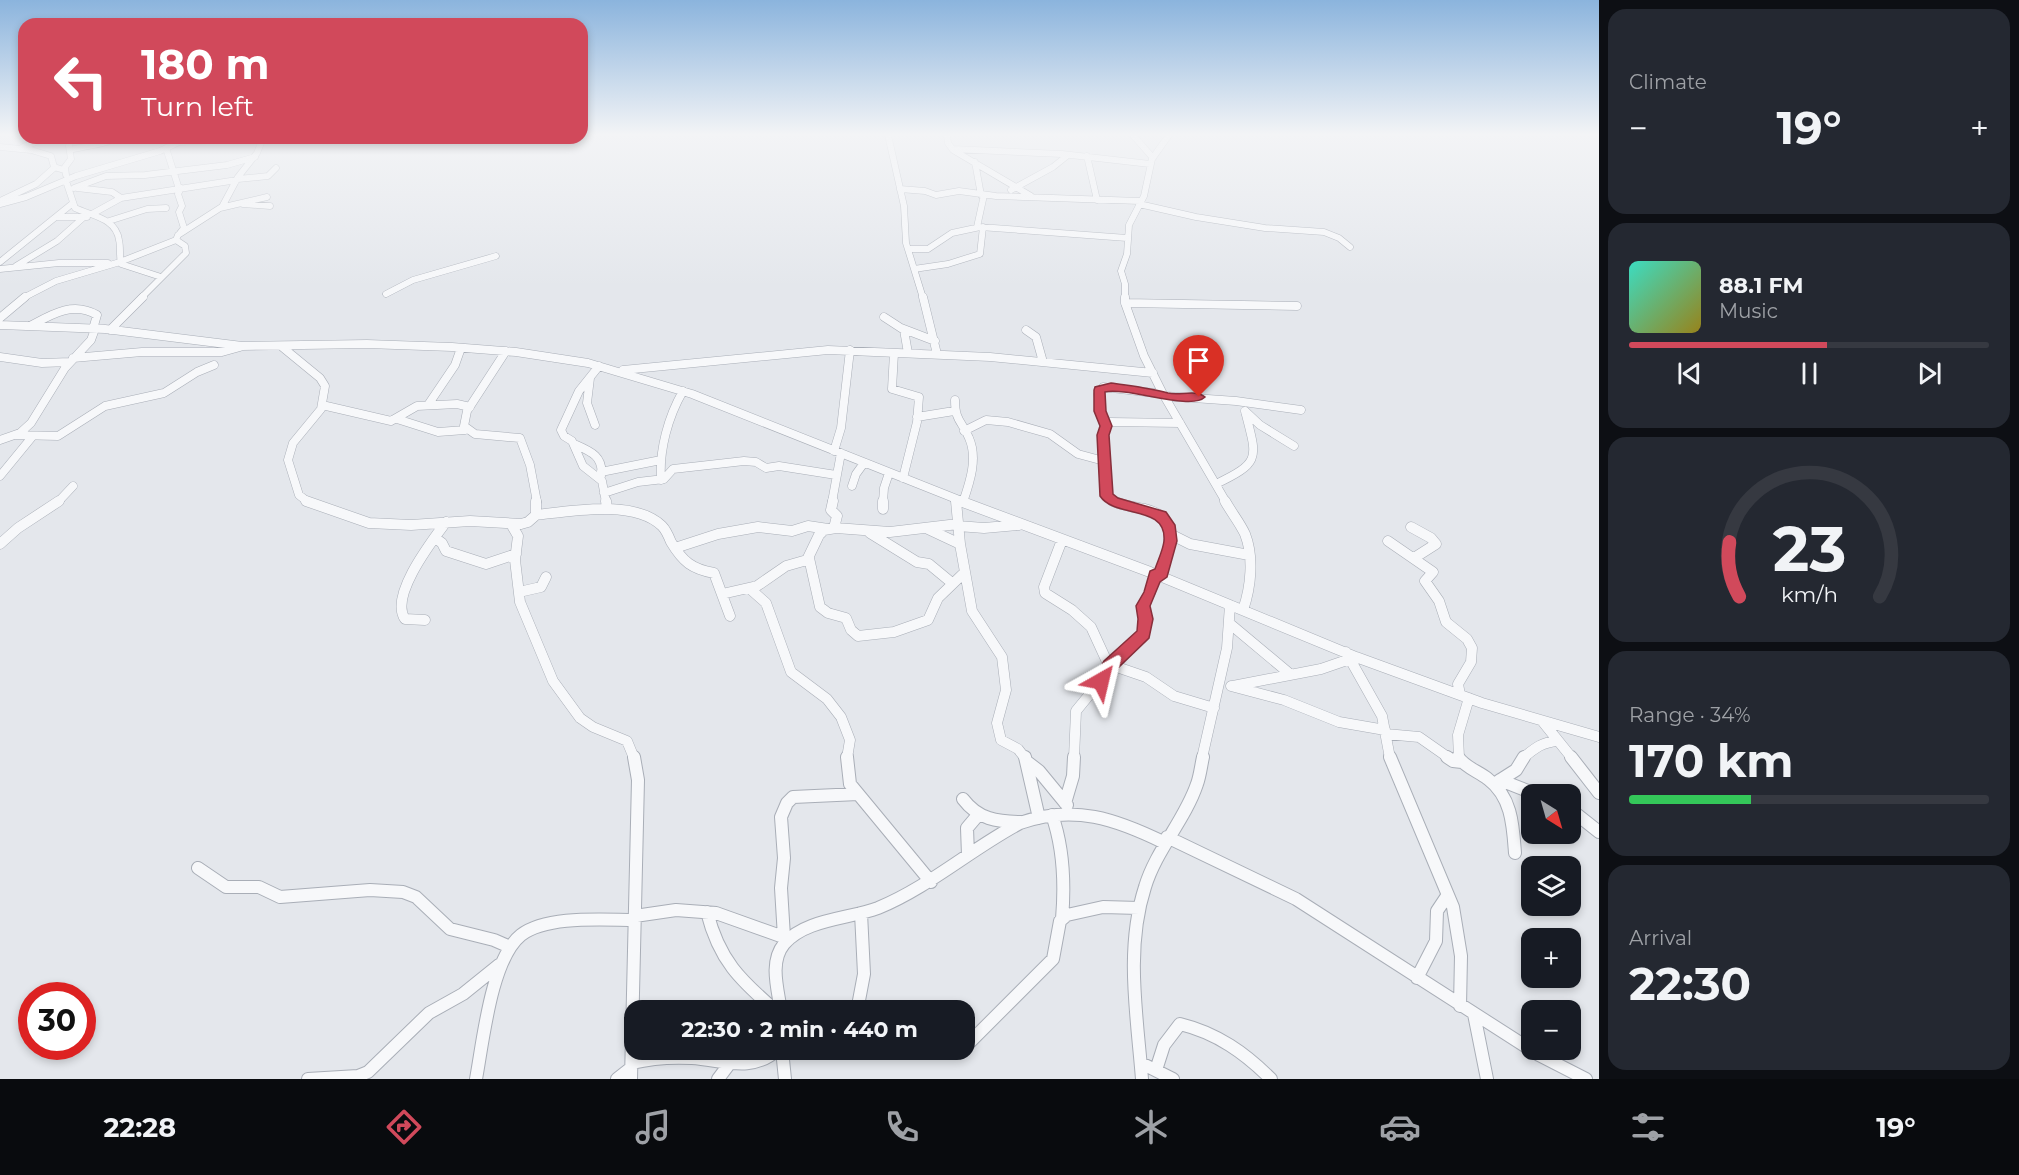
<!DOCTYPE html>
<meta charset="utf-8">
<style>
:root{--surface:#171b24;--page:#242831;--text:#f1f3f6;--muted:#9ea1a6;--line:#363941;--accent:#d1495b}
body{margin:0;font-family:Montserrat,sans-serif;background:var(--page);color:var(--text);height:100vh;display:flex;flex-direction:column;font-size:22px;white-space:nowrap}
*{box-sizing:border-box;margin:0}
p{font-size:20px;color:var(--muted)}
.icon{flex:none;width:33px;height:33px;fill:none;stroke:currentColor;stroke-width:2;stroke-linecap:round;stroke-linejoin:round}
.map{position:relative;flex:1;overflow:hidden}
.sheet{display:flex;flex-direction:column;gap:9px;padding:9px;background:#0d0f14;width:420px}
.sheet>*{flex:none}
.banner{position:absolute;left:18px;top:18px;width:570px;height:126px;border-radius:18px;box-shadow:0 3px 9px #0003;background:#d1495b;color:#fff;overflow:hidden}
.needle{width:39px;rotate:143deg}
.buttons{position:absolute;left:1521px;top:784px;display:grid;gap:12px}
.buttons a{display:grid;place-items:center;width:60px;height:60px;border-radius:12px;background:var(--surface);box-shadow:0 3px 9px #0003;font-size:30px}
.speed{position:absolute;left:18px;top:982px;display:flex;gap:12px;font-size:30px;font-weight:700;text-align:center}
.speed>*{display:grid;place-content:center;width:78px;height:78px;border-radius:50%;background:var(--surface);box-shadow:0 3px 9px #0003;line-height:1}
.speed .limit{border:9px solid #d22;background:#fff;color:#111}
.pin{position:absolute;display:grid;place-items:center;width:51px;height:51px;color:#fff;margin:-62px -26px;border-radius:50% 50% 50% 0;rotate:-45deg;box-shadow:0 0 6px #0007}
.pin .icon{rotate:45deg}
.me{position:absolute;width:66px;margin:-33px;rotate:37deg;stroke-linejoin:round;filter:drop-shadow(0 0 4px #0008)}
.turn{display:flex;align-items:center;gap:21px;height:126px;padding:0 24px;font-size:27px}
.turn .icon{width:78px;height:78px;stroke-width:2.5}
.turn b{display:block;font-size:42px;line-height:51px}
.big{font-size:45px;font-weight:700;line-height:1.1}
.sheet .card{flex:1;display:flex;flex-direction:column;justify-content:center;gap:9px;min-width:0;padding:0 21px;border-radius:18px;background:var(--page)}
.sheet .dial{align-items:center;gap:0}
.dial svg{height:156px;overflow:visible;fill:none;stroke:var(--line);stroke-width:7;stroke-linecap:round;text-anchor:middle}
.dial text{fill:var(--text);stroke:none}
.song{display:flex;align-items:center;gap:18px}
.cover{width:72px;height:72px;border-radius:9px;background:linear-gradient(135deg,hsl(170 70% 55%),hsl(50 70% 35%))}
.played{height:6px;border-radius:3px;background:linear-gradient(90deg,var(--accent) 55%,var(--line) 55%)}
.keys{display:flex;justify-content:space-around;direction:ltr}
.heat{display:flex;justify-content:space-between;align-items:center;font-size:33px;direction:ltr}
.charge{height:9px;border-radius:4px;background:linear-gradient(90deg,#34c759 34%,var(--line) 0)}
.trip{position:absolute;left:624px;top:1000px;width:351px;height:60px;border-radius:18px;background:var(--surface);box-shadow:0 3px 9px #0003;font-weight:700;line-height:60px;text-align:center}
.tab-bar{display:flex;height:96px;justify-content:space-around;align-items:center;background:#090b0e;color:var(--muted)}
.tab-bar .icon{width:42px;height:42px}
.tab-bar .current{color:var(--accent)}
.tab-bar b{font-size:27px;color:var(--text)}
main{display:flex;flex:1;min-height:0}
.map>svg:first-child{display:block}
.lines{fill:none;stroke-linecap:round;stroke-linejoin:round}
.minor-far3-casing{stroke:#a9aeb7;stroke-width:7}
.minor-far2-casing{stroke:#a9aeb7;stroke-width:9}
.minor-far1-casing{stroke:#a9aeb7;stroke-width:11}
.minor-casing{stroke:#a9aeb7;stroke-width:14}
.minor-far3{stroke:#f7f8fa;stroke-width:6}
.minor-far2{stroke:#f7f8fa;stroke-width:8}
.minor-far1{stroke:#f7f8fa;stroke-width:10}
.minor{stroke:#f7f8fa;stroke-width:12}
.route{fill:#d1495b;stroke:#882f3b;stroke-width:1.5}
</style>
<main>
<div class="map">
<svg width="1599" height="1079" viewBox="0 0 1599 1079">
<rect width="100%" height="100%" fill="#e4e7ec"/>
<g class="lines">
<g class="minor-far3-casing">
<path id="minor-far3" d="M888 135 904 206 906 243 923 298
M947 135 948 143 953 150 1031 196
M1133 135 1153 158
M0 147 31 150 51 156 54 167 64 170
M23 147 46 138
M166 148 179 189
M953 149 1062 154 1150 164
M70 150C83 146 109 144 116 138
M1087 156 1097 200
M975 162 981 195
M66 175 65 167 71 159 69 146 71 138
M238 179 268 176 276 168
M67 184 75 208C92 216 116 218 119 240 121 248 119 256 121 264L161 277
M74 188 106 176 145 175 227 165 255 157
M77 188 112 192 121 198 237 180
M900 189 925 191 936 195 959 191 996 196 1140 201
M1011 190 1053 167 1068 155
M0 201 36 184 55 167
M0 204 26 197 76 176 160 151 179 142 257 138
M243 204 270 206
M1139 204 1196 217 1265 228 1324 232 1339 238 1350 247
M222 207 238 177 257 153 263 138
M92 214 121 198
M56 217H87
M109 221 147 209 166 208
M977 227 984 195
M180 233 184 228 179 212 182 206 178 194 181 188
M908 249H928L952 233 980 227 1127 238
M0 262 73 203
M120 262 176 240
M16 266 57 241 84 217
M0 269 59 263H108
M914 269 948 264 980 254 983 227
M386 294 413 280 496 256
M23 298 56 281 120 262
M141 298 186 253 185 246 176 240 178 235 220 208 267 197
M1125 298V284L1121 271 1127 254 1129 225 1144 196 1152 159 1169 135"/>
</g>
<g class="minor-far2-casing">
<path id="minor-far2" d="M923 297 937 354
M1125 297V303L1144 356 1163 394 1226 502
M1125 303 1297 306
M884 317 904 330 908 353
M0 318 25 297
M0 325 105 329 242 346 367 344 452 347 516 352 588 363 692 394 964 502
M30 326C52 314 73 301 97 315L93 329
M901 328 935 341
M110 330 143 297
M1026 330 1036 337 1043 362
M281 346 320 378 325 386 321 409 293 443 288 460 299 495 308 502
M506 351 467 411 464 426 475 434 520 438 530 465 537 502
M894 353 892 389 919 397 917 422 903 478
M0 357 42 363 70 362
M73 358 142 352H222L240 347
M599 366 579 391 561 430 564 436 572 441 583 466 602 481 606 502
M623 370 828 350 990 357 1153 373
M590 378 587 403 595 425
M1165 396 1236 401 1301 410
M955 400C955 421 962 421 969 438 978 458 970 482 963 502
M322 405 391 421 417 406 457 404 470 407
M428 405 455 365 461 348
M1245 411 1260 425 1294 446
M917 417 954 411
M397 419 438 432 465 430
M1106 426 1100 411 1098 394 1103 387 1163 394
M964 431 986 420 1008 422 1050 434 1078 454 1104 461
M16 435 58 436 105 406 164 393 197 372 214 365
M0 440 20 433 31 423 65 368 91 340 95 329
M574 444C590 451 604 456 601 476
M834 451 841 428 850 350
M601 472 661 460
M0 476 32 437
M661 480C659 450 668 417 683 391
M1216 484C1262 462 1257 458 1245 411
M852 486 856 474 864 463
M604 493 638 482 664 479 673 469 744 461 756 462 766 468 779 466 836 475
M956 500V502
M58 502 73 486
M832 502 841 453
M883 502 884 488 889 473
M1115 502 1106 496 1103 435 1105 427 1110 422 1180 423"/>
</g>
<g class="minor-far1-casing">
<path id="minor-far1" d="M306 501 369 523 411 525 470 521 521 524 528 522 536 515V501
M606 501 607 508
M833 501 831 510 837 516 834 528
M956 501 960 544 972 611 1002 657 1006 690 997 723 1001 740 1018 749 1025 758
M960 501 1150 572 1356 657 1482 703 1599 737
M1113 501C1123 506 1134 507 1145 509 1183 518 1167 551 1160 577
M1225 501C1231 512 1240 523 1245 534 1254 557 1251 587 1243 610
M883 509V501
M536 515C571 511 634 499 662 526 666 530 669 537 671 542 683 562 692 569 714 573L730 616
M511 524 518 536 515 560 520 602 553 681 580 718 593 727 627 741 634 758
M958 526 984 528 1019 525
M1411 527 1431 538 1436 544 1414 558
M928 529 960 544
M870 533 917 562 929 564 952 583
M1170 534 1190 544 1249 555
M435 538 442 543 446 551 486 564 516 554
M1062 540 1044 587 1045 593 1072 610 1091 627 1108 664 1146 677 1174 696 1214 708
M1388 541 1433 572 1425 581 1439 601 1446 622 1467 639 1472 648 1471 662 1458 684 1460 695
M0 544 18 528 59 501
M675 548 718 534 758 527 792 531 808 526 828 529
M809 558 820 607 828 613 846 618 851 630 858 636 894 632 928 620 938 598 965 572
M749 588 766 603 791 672 827 699 841 717 850 740 847 758
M519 592 541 587 546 577
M722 594 757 586 786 566 807 560 819 535 824 530 836 528 890 532 958 524
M425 620 405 619C389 596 432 541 446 522
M1229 623 1290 674
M1346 652 1382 716 1390 758
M1110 666C1132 645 1151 639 1143 606L1150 593 1155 575
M1231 686 1284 700 1339 722 1385 730
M1233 686 1321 669 1350 659
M1543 722 1572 758
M1386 734 1419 737 1449 758
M1074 758 1076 711 1112 667
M1202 758 1227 648 1230 605
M1459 758 1458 735 1469 698
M1523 758C1535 748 1542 742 1558 741"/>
</g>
<g class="minor-casing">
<path id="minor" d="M847 757 850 784 931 882
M1025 757 1039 818
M1390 757 1453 907 1461 956 1460 1006
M1447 757 1453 761 1462 762
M1458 757C1466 768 1478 771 1488 779 1512 797 1513 826 1515 853
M1571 757 1599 793
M1026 761 1039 771 1067 805
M1500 780 1538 795
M1494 784 1516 770 1524 757
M963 799C978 819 997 822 1021 822
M1065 803 1073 776 1074 757
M1570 809 1599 832
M1052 815C1064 849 1065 884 1062 919
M1167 837 1296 899 1539 1055 1586 1079
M968 855 967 828 978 815
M198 868 226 887H259L280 897 370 890 403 892 416 897 450 929 494 940 510 947
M707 912C719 960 740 980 776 1011
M635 916 676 910 716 913 789 939
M784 937 781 888 784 858 781 817 787 803 793 797 858 794
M1417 978 1436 941 1437 911 1447 896
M781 1011C778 990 769 962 784 944 805 919 849 919 878 908 929 887 971 849 1020 823 1074 804 1116 819 1165 843
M857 1011 864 974 861 913
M1474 1014 1487 1079
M964 1048 1053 959 1060 921 1067 915 1103 907 1139 908
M782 1050 785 1079
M632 1063C652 1058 672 1057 692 1058 723 1060 752 1073 777 1050
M1141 1063 1173 1079
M1156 1070 1164 1045 1180 1024C1217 1033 1245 1053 1271 1079
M308 1079 358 1076 368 1072 429 1013 463 994 499 965
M476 1079C483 1042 491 959 521 935 547 915 604 920 635 920
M617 1079 631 1068
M631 1079 638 780 634 757
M718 1079 730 1063
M1142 1079C1137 1015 1125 949 1145 887 1156 850 1185 820 1197 784 1200 776 1201 766 1203 757"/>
</g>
<use href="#minor-far3" class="minor-far3"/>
<use href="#minor-far2" class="minor-far2"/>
<use href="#minor-far1" class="minor-far1"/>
<use href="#minor" class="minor"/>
</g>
<linearGradient id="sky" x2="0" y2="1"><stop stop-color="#8bb4dd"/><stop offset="0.47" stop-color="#f3f4f6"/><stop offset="1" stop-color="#f3f4f6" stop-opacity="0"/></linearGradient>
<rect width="1599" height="286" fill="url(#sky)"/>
<path class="route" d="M1111 383C1131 386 1150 388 1168 393 1180 396 1196 389 1205 397 1191 411 1128 387 1105 392L1106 411 1112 426 1109 435 1113 494 1118 498 1166 512 1175 525 1177 541 1167 577 1160 582 1150 606 1153 619 1149 638 1119 667 1106 686 1101 688 1095 686 1093 681 1104 661 1137 631 1138 619 1136 606 1144 592 1150 571 1155 569C1158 560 1163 550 1164 541 1167 504 1115 519 1100 496L1097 435 1100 426 1094 411V390L1095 387Z"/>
</svg>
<div class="buttons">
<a><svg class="needle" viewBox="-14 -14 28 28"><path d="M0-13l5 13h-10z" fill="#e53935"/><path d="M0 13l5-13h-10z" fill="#9ea1a6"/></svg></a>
<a><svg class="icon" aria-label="layers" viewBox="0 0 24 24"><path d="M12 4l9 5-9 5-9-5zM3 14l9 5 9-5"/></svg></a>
<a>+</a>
<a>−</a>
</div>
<div class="speed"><div class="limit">30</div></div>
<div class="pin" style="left:1199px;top:397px;background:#d93025"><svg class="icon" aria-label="arrive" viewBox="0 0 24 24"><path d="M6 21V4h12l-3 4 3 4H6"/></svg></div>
<svg class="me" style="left:1101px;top:681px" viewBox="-20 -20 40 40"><path d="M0-17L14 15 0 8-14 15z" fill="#d1495b" stroke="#fff" stroke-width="4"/></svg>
<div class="trip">22:30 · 2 min · 440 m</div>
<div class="banner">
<div class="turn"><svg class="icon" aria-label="left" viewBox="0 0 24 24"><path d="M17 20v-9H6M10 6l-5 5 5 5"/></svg><div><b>180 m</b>Turn left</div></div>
</div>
</div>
<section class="sheet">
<div class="card"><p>Climate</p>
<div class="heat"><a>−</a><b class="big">19°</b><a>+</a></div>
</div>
<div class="card">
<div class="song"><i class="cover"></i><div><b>88.1 FM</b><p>Music</p></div></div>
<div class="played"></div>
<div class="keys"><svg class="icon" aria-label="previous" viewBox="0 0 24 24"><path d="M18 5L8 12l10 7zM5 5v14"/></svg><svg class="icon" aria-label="pause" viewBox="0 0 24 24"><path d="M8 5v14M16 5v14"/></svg><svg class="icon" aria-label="next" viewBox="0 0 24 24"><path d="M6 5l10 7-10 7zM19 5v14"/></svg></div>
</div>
<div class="card dial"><svg viewBox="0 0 100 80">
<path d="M14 69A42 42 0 1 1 86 69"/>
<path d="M14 69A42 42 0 0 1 9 41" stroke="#d1495b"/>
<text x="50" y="56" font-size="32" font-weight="700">23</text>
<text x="50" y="72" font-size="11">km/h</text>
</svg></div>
<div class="card"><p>Range · 34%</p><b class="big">170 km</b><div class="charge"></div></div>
<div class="card"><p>Arrival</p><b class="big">22:30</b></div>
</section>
</main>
<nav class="tab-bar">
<b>22:28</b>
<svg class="icon current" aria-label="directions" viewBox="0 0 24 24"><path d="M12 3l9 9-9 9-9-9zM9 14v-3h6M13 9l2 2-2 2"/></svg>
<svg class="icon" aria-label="music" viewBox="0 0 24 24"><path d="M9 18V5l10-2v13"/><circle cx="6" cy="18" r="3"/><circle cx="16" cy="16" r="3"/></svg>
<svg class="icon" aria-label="phone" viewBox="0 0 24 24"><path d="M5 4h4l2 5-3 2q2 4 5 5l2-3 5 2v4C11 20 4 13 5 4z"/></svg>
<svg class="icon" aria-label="climate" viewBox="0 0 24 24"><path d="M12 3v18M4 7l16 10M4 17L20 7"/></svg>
<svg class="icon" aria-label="car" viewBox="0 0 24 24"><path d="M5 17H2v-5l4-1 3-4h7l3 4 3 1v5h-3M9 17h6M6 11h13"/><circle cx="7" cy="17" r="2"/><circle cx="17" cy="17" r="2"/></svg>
<svg class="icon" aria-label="filters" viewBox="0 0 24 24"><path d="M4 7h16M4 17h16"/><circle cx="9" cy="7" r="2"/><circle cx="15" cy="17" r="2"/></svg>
<b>19°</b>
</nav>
